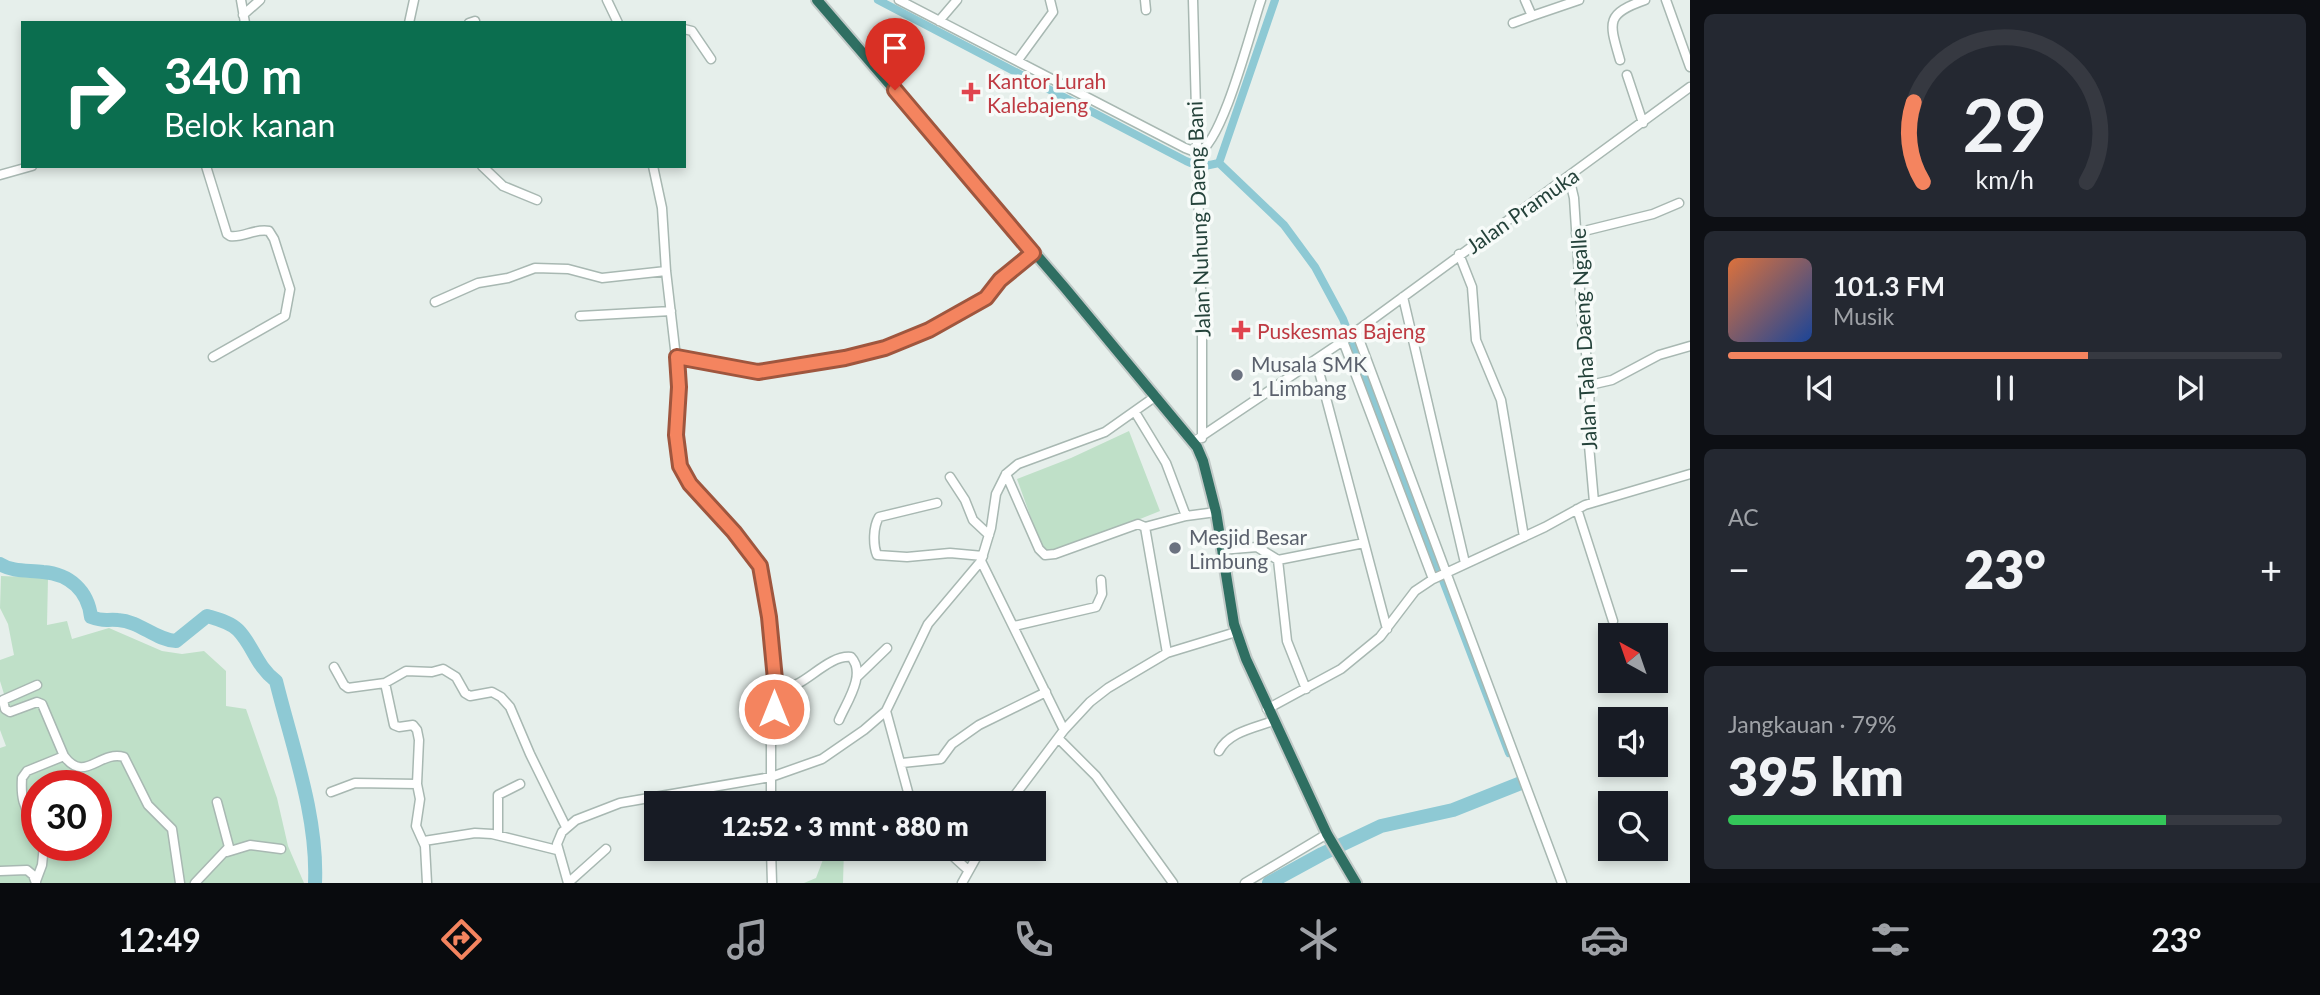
<!DOCTYPE html>
<html lang="id">
<meta charset="utf-8">
<style>
:root{--surface:#171b24;--page:#242831;--text:#f1f3f6;--muted:#9ea1a6;--line:#363941;--accent:#f4845f}
body{margin:0;font-family:Lato,sans-serif;background:var(--page);color:var(--text);height:100vh;display:flex;flex-direction:column;font-size:26px;white-space:nowrap}
*{box-sizing:border-box;margin:0}
p{font-size:23px;color:var(--muted)}
.icon{flex:none;width:38px;height:38px;fill:none;stroke:currentColor;stroke-width:2;stroke-linecap:round;stroke-linejoin:round}
.map{position:relative;flex:1;overflow:hidden}
.side{display:flex;flex-direction:column;gap:14px;padding:14px;background:#0d0f14;width:630px}
.side>*{flex:none}
.hud{position:absolute;left:21px;top:21px;width:665px;height:147px;border-radius:0px;box-shadow:0 4px 10px #0003;background:#0b6e4f;color:#fff;overflow:hidden}
.needle{width:46px;rotate:320deg}
.buttons{position:absolute;left:1598px;top:623px;display:grid;gap:14px}
.buttons a{display:grid;place-items:center;width:70px;height:70px;border-radius:0px;background:var(--surface);box-shadow:0 4px 10px #0003;font-size:35px}
.speed{position:absolute;left:21px;top:770px;display:flex;gap:14px;font-size:35px;font-weight:700;text-align:center}
.speed>*{display:grid;place-content:center;width:91px;height:91px;border-radius:50%;background:var(--surface);box-shadow:0 4px 10px #0003;line-height:1}
.speed .limit{border:10px solid #d22;background:#fff;color:#111}
.pin{position:absolute;display:grid;place-items:center;width:60px;height:60px;color:#fff;margin:-72px -30px;border-radius:50% 50% 50% 0;rotate:-45deg;box-shadow:0 0 7px #0007}
.pin .icon{rotate:45deg}
.me{position:absolute;width:77px;margin:-38px;rotate:0deg;stroke-linejoin:round;filter:drop-shadow(0 0 5px #0008)}
.turn{display:flex;align-items:center;gap:24px;height:147px;padding:0 28px;font-size:32px}
.turn .icon{width:91px;height:91px;stroke-width:2.5}
.turn b{display:block;font-size:49px;line-height:60px}
.big{font-size:52px;font-weight:800;line-height:1.1}
.side .tile{flex:1;display:flex;flex-direction:column;justify-content:center;gap:10px;min-width:0;padding:0 24px;border-radius:10px;background:var(--page)}
.side .dial{align-items:center;gap:0}
.dial svg{height:182px;overflow:visible;fill:none;stroke:var(--line);stroke-width:7;stroke-linecap:round;text-anchor:middle}
.dial text{fill:var(--text);stroke:none}
.song{display:flex;align-items:center;gap:21px}
.cover{width:84px;height:84px;border-radius:10px;background:linear-gradient(135deg,hsl(20 70% 55%),hsl(220 70% 35%))}
.played{height:7px;border-radius:4px;background:linear-gradient(90deg,var(--accent) 65%,var(--line) 65%)}
.keys{display:flex;justify-content:space-around;direction:ltr}
.heat{display:flex;justify-content:space-between;align-items:center;font-size:38px;direction:ltr}
.charge{height:10px;border-radius:5px;background:linear-gradient(90deg,#34c759 79%,var(--line) 0)}
.trip{position:absolute;left:644px;top:791px;width:402px;height:70px;border-radius:0px;background:var(--surface);box-shadow:0 4px 10px #0003;font-weight:800;line-height:70px;text-align:center}
.menu{display:flex;height:112px;justify-content:space-around;align-items:center;background:#090b0e;color:var(--muted)}
.menu .icon{width:49px;height:49px}
.menu .current{color:var(--accent)}
.menu b{font-size:32px;color:var(--text)}
main{display:flex;flex:1;min-height:0}
.map>svg:first-child{display:block}
.green{fill:#bfe0c8;fill-rule:evenodd}
.lines{fill:none;stroke-linecap:round;stroke-linejoin:round}
.canal{stroke:#8ec9d4;stroke-width:8}
.river{stroke:#8ec9d4;stroke-width:14}
.minor-casing{stroke:#a8b8b2;stroke-width:11}
.highway-casing{stroke:#c2cac8;stroke-width:14}
.minor{stroke:#fff;stroke-width:8}
.highway{stroke:#2f6f62;stroke-width:10}
.route-casing{stroke:#9f563e;stroke-width:18}
.route{stroke:#f4845f;stroke-width:12}
.health-dot{fill:#e0444e;stroke:#f7fbf9;stroke-width:2.5}
.worship-dot{fill:#6b7280;stroke:#f7fbf9;stroke-width:2.5}
.labels{text-anchor:middle;dominant-baseline:central;stroke-width:7;stroke-linejoin:round;paint-order:stroke}
.health-label{font-size:21px;fill:#be3a42;stroke:#f7fbf9;text-anchor:start}
.street-label{font-size:21px;fill:#24423a;stroke:#f7fbf9}
.worship-label{font-size:21px;fill:#5b616d;stroke:#f7fbf9;text-anchor:start}
</style>
<main>
<div class="map">
<svg width="1690" height="883" viewBox="0 0 1690 883">
<rect width="100%" height="100%" fill="#e6efeb"/>
<path class="green" d="M1129 431 1160 511 1045 557 1017 479 1071 458Z
M1 576 48 578 47 625 67 621 72 639 109 628 162 651 182 654 204 651 226 671V706L246 709 277 798 288 846 304 883H0V748L6 746 0 730V710L8 707 0 681V660L14 655 8 624 0 608ZM37 786H96V845H37Z
M827 849H844L843 883H804L816 878Z"/>
<g class="lines">
<path class="canal" d="M878 0 1186 161 1200 167 1219 163
M1219 163 1284 225 1315 267 1343 319 1509 753
M1219 163 1275 0"/>
<path class="river" d="M0 564C12 572 29 570 43 572 70 574 88 591 91 617 105 622 105 619 118 620 140 621 155 640 176 641L207 616C217 619 230 622 238 630 253 645 256 666 276 681 292 746 318 816 315 883
M1269 883 1322 854 1381 826 1453 810 1521 783"/>
<g class="minor-casing">
<path id="minor" d="M241 0 245 23
M607 0 618 23
M899 0 1185 148 1198 153C1223 142 1251 29 1261 0
M1145 0 1146 10
M1193 0 1202 329V438
M1525 0 1532 16 1579 0
M1666 0 1690 67
M243 15 260 0
M939 21 957 0
M409 23 414 0
M469 23 475 21
M1513 23 1532 16
M684 29 692 31 711 59
M1018 60 1053 12 1050 0
M1620 60C1609 22 1605 14 1645 0
M1627 75 1643 123
M206 166 227 234 230 236C243 238 255 228 269 231L274 239 290 289 285 316 213 357
M482 166 503 186 537 200
M653 166 662 208 666 271 678 375 675 435 680 466 690 484 734 532 757 562 765 590 776 690 771 727V803
M0 175 32 166
M1569 177 1574 198 1582 321 1590 385 1588 434 1594 502
M1576 233 1653 214 1679 203
M1459 254 1472 287 1476 340 1501 400 1524 537
M1403 297 1465 563
M435 302 478 283 508 278 535 268 568 269 602 278 666 271
M580 316 671 311
M1356 331 1562 883
M1343 341 1433 579
M677 357 758 372 845 358 885 348 938 326 986 298 1000 280 1033 253
M1316 360 1387 629
M1590 385 1612 380 1659 355 1690 346
M1135 412 1166 463 1186 516
M1193 442 1343 341 1690 87
M1006 474 1039 549 1045 555 1055 554 1138 524 1145 527 1167 653
M950 477 965 500 973 520 989 535
M937 503 879 517C873 527 873 545 877 555L907 557 950 553 983 556
M1577 509 1613 621
M1145 527 1186 516 1216 512
M1221 550 1257 547 1278 560 1364 543
M1278 560 1287 641 1306 689
M981 561 1064 730
M1014 626 1096 607 1102 594 1101 580
M334 667 344 685 348 688 385 683 394 725 399 727 413 725 417 730 419 740 417 784 420 799 416 826 425 846 427 883
M857 677 887 648
M385 683 406 671 432 672 443 669 456 677 465 693 470 696 492 692 501 697 510 707 530 754 566 827
M776 690C784 689 792 687 799 683 814 675 833 655 851 657 867 674 846 703 839 720
M1267 709 1341 669 1380 637 1415 591 1433 579 1545 527 1585 505 1690 474
M886 711 911 803
M1059 739 1096 776 1173 883
M1219 751C1229 732 1254 728 1273 721
M64 756C85 784 99 750 124 757L148 805 172 829 180 883
M902 763 941 759 952 744 979 725 1046 692
M331 792 355 783 417 784
M1009 803 1064 730 1090 702 1108 688 1167 653 1236 632
M37 820C22 811 21 794 22 778L27 771 64 756 42 704 37 702 10 712 5 709 3 700 37 685
M498 835V795L520 784
M424 841 475 833 492 834 557 850
M771 849 772 883
M945 849 968 870
M227 852 250 845 281 849
M0 871 27 870 33 875 36 883
M36 881 42 865 44 845
M195 883 229 847 217 802
M568 883 557 844 562 832 576 820 620 803 771 777 822 759 864 730 886 711 928 624 981 561 991 528 996 494 1006 474 1018 464 1105 432 1156 396
M568 883 606 849
M962 883 981 849
M1245 883 1327 834"/>
</g>
<g class="highway-casing">
<path id="highway" d="M817 0 1065 288 1197 447 1203 461 1216 512 1234 624 1246 659 1327 834 1356 883"/>
</g>
<use href="#minor" class="minor"/>
<use href="#highway" class="highway"/>
</g>
<g class="lines">
<g class="route-casing">
<path id="route" d="M774 709 776 690 769 617 760 566 734 532 690 484 680 466 676 435 679 387 677 357 758 372 845 358 885 348 929 330 986 298 1000 280 1033 253 895 90"/>
</g>
<use href="#route" class="route"/>
</g>
<g class="health-dot">
<path d="M967.5 81.5h7v7h7v7h-7v7h-7v-7h-7v-7h7z"/>
<path d="M1237.5 319.5h7v7h7v7h-7v7h-7v-7h-7v-7h7z"/>
</g>
<g class="worship-dot">
<circle cx="1237" cy="375" r="7"/>
<circle cx="1175" cy="548" r="7"/>
</g>
<g class="labels">
<g class="health-label">
<text x="987" y="80">Kantor Lurah<tspan x="987" dy="24">Kalebajeng</tspan></text>
<text x="1257" y="330">Puskesmas Bajeng</text>
</g>
<g class="street-label">
<text transform="translate(1522 210) rotate(-35)">Jalan Pramuka</text>
<text transform="translate(1198 219) rotate(-92)">Jalan Nuhung Daeng Bani</text>
<text transform="translate(1583 339) rotate(-93)">Jalan Taha Daeng Ngalle</text>
</g>
<g class="worship-label">
<text x="1251" y="363">Musala SMK<tspan x="1251" dy="24">1 Limbang</tspan></text>
<text x="1189" y="536">Mesjid Besar<tspan x="1189" dy="24">Limbung</tspan></text>
</g>
</g>
</svg>
<div class="buttons">
<a><svg class="needle" viewBox="-14 -14 28 28"><path d="M0-13l5 13h-10z" fill="#e53935"/><path d="M0 13l5-13h-10z" fill="#9ea1a6"/></svg></a>
<a><svg class="icon" aria-label="sound" viewBox="0 0 24 24"><path d="M4 9h4l5-4v14l-5-4H4zM17 9q2 3 0 6"/></svg></a>
<a><svg class="icon" aria-label="search" viewBox="0 0 24 24"><circle cx="10" cy="10" r="6"/><path d="M15 15l6 6"/></svg></a>
</div>
<div class="speed"><div class="limit">30</div></div>
<div class="pin" style="left:895px;top:90px;background:#d93025"><svg class="icon" aria-label="arrive" viewBox="0 0 24 24"><path d="M6 21V4h12l-3 4 3 4H6"/></svg></div>
<svg class="me" style="left:774px;top:709px" viewBox="-20 -20 40 40"><circle r="17" fill="#f4845f" stroke="#fff" stroke-width="3"/><path d="M0-11L8 9 0 5-8 9z" fill="#fff"/></svg>
<div class="trip">12:52 · 3 mnt · 880 m</div>
<div class="hud">
<div class="turn"><svg class="icon" aria-label="right" viewBox="0 0 24 24"><path d="M7 20v-9h11M14 6l5 5-5 5"/></svg><div><b>340 m</b>Belok kanan</div></div>
</div>
</div>
<section class="side">
<div class="tile dial"><svg viewBox="0 0 100 80">
<path d="M14 69A42 42 0 1 1 86 69"/>
<path d="M14 69A42 42 0 0 1 10 34" stroke="#f4845f"/>
<text x="50" y="56" font-size="32" font-weight="700">29</text>
<text x="50" y="72" font-size="11">km/h</text>
</svg></div>
<div class="tile">
<div class="song"><i class="cover"></i><div><b>101.3 FM</b><p>Musik</p></div></div>
<div class="played"></div>
<div class="keys"><svg class="icon" aria-label="previous" viewBox="0 0 24 24"><path d="M18 5L8 12l10 7zM5 5v14"/></svg><svg class="icon" aria-label="pause" viewBox="0 0 24 24"><path d="M8 5v14M16 5v14"/></svg><svg class="icon" aria-label="next" viewBox="0 0 24 24"><path d="M6 5l10 7-10 7zM19 5v14"/></svg></div>
</div>
<div class="tile"><p>AC</p>
<div class="heat"><a>−</a><b class="big">23°</b><a>+</a></div>
</div>
<div class="tile"><p>Jangkauan · 79%</p><b class="big">395 km</b><div class="charge"></div></div>
</section>
</main>
<nav class="menu">
<b>12:49</b>
<svg class="icon current" aria-label="directions" viewBox="0 0 24 24"><path d="M12 3l9 9-9 9-9-9zM9 14v-3h6M13 9l2 2-2 2"/></svg>
<svg class="icon" aria-label="music" viewBox="0 0 24 24"><path d="M9 18V5l10-2v13"/><circle cx="6" cy="18" r="3"/><circle cx="16" cy="16" r="3"/></svg>
<svg class="icon" aria-label="phone" viewBox="0 0 24 24"><path d="M5 4h4l2 5-3 2q2 4 5 5l2-3 5 2v4C11 20 4 13 5 4z"/></svg>
<svg class="icon" aria-label="climate" viewBox="0 0 24 24"><path d="M12 3v18M4 7l16 10M4 17L20 7"/></svg>
<svg class="icon" aria-label="car" viewBox="0 0 24 24"><path d="M5 17H2v-5l4-1 3-4h7l3 4 3 1v5h-3M9 17h6M6 11h13"/><circle cx="7" cy="17" r="2"/><circle cx="17" cy="17" r="2"/></svg>
<svg class="icon" aria-label="filters" viewBox="0 0 24 24"><path d="M4 7h16M4 17h16"/><circle cx="9" cy="7" r="2"/><circle cx="15" cy="17" r="2"/></svg>
<b>23°</b>
</nav>
